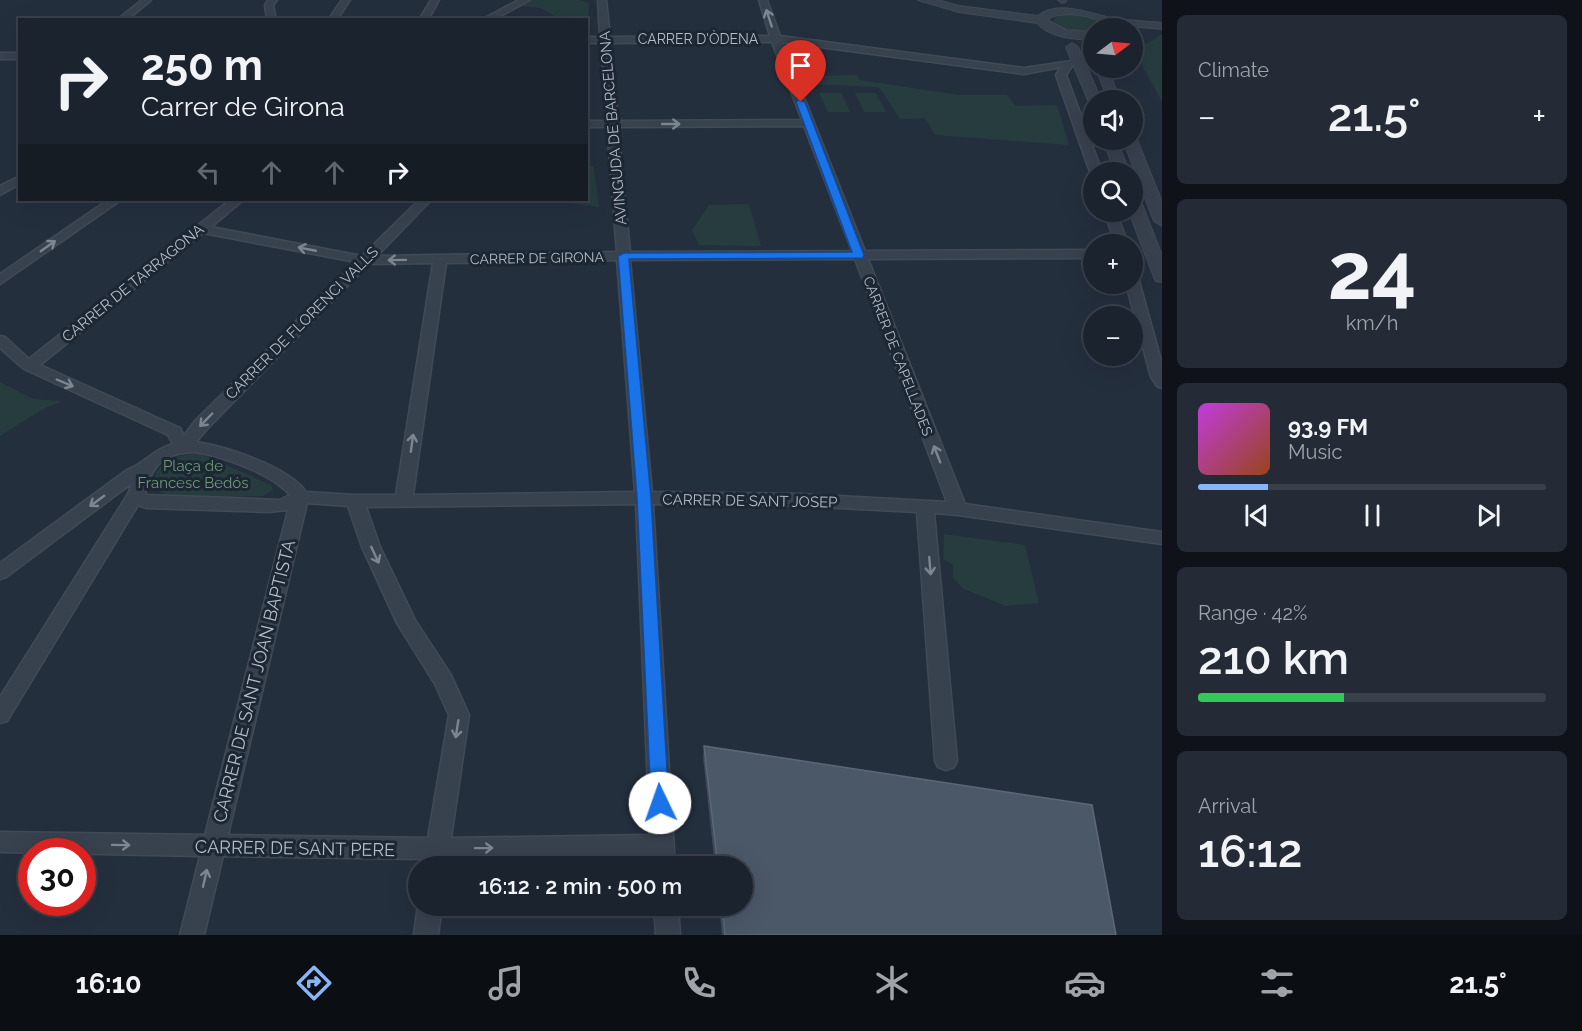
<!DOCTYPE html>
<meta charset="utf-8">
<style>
:root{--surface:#1b232e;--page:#242b36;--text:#f1f3f6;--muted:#a0a4aa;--line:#39404a;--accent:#8ab4f8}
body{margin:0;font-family:Raleway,sans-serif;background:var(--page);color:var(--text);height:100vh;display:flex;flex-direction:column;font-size:22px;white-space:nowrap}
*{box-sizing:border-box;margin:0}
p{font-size:20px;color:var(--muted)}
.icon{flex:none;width:33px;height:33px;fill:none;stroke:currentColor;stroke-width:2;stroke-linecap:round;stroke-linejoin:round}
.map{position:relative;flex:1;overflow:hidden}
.side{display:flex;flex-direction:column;gap:15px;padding:15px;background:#0f1319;width:420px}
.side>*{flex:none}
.banner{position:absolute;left:18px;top:18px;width:570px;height:183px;border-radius:0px;box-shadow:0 6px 24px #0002,0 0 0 2px var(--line);background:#1b232e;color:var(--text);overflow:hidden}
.needle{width:39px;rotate:74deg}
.buttons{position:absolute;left:1083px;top:18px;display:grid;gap:12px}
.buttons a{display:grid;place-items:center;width:60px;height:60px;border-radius:50%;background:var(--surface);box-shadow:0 6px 24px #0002,0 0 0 2px var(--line);font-size:30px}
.speed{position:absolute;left:18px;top:838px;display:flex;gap:12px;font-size:30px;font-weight:700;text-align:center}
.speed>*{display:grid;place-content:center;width:78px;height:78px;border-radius:50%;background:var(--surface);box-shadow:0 6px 24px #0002,0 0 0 2px var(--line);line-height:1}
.speed .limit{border:9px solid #d22;background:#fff;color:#111}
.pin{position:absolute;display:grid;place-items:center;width:51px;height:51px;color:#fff;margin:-62px -26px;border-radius:50% 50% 50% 0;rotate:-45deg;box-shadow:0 0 6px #0007}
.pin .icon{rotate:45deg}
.me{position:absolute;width:66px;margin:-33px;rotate:357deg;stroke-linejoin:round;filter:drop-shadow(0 0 4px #0008)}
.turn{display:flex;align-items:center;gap:21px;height:126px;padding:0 24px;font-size:27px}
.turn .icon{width:78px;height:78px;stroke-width:2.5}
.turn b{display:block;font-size:42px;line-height:51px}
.lanes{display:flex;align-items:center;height:57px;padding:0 24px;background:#0003;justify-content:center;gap:30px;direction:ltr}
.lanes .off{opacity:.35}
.big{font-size:45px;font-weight:600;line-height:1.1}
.side .widget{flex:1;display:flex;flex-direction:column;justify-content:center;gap:9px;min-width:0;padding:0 21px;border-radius:9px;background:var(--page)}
.side .dial{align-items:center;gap:0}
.dial b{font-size:78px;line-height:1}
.song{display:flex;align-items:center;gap:18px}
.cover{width:72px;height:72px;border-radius:9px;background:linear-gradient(135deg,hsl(290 70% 55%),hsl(20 70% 35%))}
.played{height:6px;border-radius:3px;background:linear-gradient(90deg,var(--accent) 20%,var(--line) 20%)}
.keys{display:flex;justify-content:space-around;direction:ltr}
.heat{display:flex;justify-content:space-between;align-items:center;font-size:33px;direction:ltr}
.charge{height:9px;border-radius:4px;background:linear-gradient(90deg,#34c759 42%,var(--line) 0)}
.trip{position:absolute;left:408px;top:856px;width:345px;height:60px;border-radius:30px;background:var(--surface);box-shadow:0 6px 24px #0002,0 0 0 2px var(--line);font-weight:600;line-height:60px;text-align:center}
.tab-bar{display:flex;height:96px;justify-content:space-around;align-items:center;background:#0b0e12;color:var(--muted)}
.tab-bar .icon{width:42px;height:42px}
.tab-bar .current{color:var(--accent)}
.tab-bar b{font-size:27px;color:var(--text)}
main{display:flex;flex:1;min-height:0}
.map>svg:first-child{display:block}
.green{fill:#263c3f}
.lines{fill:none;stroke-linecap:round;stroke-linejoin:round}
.pedestrian-casing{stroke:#414a57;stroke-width:2}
.minor-casing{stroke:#414a57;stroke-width:3}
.tertiary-casing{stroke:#414a57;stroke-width:2}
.pedestrian{fill:#38414e;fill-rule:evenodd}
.minor{fill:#38414e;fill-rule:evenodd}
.tertiary{fill:#38414e;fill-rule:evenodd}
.wall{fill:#3f4b5c}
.building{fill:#4b5868;stroke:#5c6777;stroke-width:1.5}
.oneway{stroke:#7c8592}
.route{fill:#1a73e8;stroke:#114b97;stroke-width:1.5}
.labels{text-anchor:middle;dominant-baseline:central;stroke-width:6;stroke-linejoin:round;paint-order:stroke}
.far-street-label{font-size:14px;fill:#b4bcc9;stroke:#1d2633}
.street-label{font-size:15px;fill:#b4bcc9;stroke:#1d2633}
.park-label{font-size:15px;fill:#6b9a76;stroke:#1d2633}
.near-street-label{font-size:18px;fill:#b4bcc9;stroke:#1d2633}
</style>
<main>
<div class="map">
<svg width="1162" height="935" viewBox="0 0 1162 935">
<rect width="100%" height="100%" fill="#242f3e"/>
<path class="green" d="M533 0H578L589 3 588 17H556L541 8 521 6Z
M1059 16C1072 14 1091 14 1099 26 1088 34 1066 33 1054 22V19Z
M1159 35H1162V102L1133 49 1156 39Z
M857 75 860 80 959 95H1007L1016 106 1057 105 1069 145 935 135 925 118 900 119 879 87 807 84 803 76Z
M819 93H841L850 112H828Z
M855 93H876L886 112H864Z
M587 165 594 167 599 207 551 200H586Z
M749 204 761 246 699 245 692 230 709 205Z
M0 382 33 399 62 401 43 409 0 436Z
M196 454 206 456 271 485 273 490 263 496C240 496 185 501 165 494 145 488 155 468 169 461 177 456 186 454 196 454Z
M944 534 1025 545 1039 603 1005 606 964 589 953 578V565L943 559Z"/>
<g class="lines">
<g class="pedestrian-casing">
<path id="pedestrian" d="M1058 0H1066V1L1062 3Z"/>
</g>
<g class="minor-casing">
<path id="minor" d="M142 0H151L127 20H117Z
M268 0H277L273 5 276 20H267L265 5Z
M342 0H350L337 20H328Z
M431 0H439L428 20H419Z
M519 0H530L493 20H481Z
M598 0H606L610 37 770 36 759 0H767L780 36 1024 68 1072 61 1074 63 1066 75 1102 172H1094V175L1090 172 1056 75 1061 67 1024 74 782 42 865 251 1094 250V258L868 259 965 504 1162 532V544L958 515 934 513 957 761 954 767 946 770 938 767 935 761 917 512 801 506 653 504 675 867H651V856L448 859 447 867H423L425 859 223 856 204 935H180L200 856 0 852V832L205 835 288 510 268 512 147 508 138 505 7 721 0 723V697L128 494 132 483 6 577 0 579V563L127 470C146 463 150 451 173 444L168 435 24 369 0 348V336L5 337 29 359 230 200H243L211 227 362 256 419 200H431L377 256 617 252 607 127H586V121H607L601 43H586V37H600ZM772 42 802 120 618 121 610 43ZM804 126 852 251 630 252 618 127ZM203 233 356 262 195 421 184 436 180 428 40 365ZM855 259 947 502 801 494 652 492 630 260ZM617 260 635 492 413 495 446 263ZM433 263 396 495H355L306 492C289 467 225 446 196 442L207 429 369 264ZM194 452C222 456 271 473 290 495L280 500 145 495C151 465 163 453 194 452ZM307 503 348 506 362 547 397 623 435 684 449 715 428 838 228 835ZM636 504 650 835 451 838 469 715 451 675 415 620 380 547 366 507Z
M0 53H20V59H0Z
M20 176V184L0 195V186Z
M108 200H121L0 284V274Z
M1104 212H1116L1128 244H1116Z
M1132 277 1139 281 1162 364V388L1157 386 1151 377 1126 284H1132Z
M418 905 442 906 438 935H414Z
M654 906H678L680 935H656Z"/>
</g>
<g class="tertiary-casing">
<path id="tertiary" d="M918 0H937L959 6 1038 16C1057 0 1089 13 1110 18 1127 21 1145 21 1162 23V29L1118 25 1117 28H1107C1100 15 1059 9 1047 20L1066 30 1094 32V40C1074 39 1051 38 1037 23L959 12Z
M1072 43 1078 47 1101 100H1094V104L1088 100 1066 47Z
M1096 68H1108L1120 100H1108Z
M1132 136 1137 140 1162 202V226L1154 221 1123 140H1132Z
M1103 140H1117L1129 172H1115Z
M1132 195 1140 199 1162 256V282L1156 281 1154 277 1129 212H1132Z"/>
</g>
<use href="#pedestrian" class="pedestrian"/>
<use href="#minor" class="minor"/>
<use href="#tertiary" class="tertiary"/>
</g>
<path class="wall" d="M704 746 1116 935H722L719 906H742V867H715L703 757Z"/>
<path class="building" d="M704 746 1092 805 1116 935H725L722 906H742V867H718Z"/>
<defs><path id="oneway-shaft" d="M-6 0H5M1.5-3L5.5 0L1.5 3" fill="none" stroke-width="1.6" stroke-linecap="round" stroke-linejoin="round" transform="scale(1.5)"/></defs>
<g class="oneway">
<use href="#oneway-shaft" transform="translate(769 18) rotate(-108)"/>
<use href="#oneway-shaft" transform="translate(671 124)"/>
<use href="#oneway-shaft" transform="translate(48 246) rotate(-35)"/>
<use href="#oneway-shaft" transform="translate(307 249) rotate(-169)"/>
<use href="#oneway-shaft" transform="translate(397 260) rotate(179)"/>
<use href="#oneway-shaft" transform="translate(65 383) rotate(23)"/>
<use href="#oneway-shaft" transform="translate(206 420) rotate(134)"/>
<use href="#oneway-shaft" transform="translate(412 443) rotate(-82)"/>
<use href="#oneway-shaft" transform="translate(937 454) rotate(-111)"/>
<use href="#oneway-shaft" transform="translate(97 501) rotate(144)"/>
<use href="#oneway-shaft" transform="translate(375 555) rotate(65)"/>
<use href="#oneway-shaft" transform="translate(930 566) rotate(85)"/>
<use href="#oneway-shaft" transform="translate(457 729) rotate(99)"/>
<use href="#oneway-shaft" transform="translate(121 845) rotate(1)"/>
<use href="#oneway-shaft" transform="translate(484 848) rotate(-1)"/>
<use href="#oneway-shaft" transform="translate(205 878) rotate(-77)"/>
</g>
<path class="route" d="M798 100 805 102 864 255 863 258 629 259 651 498 669 803 666 808 660 811 653 808 651 803 637 498 618 256 624 253 852 252 796 102Z"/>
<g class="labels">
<g class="far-street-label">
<text x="698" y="39">CARRER D'ÒDENA</text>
<text transform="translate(537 258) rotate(-1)">CARRER DE GIRONA</text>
<text transform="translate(898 356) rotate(69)">CARRER DE CAPELLADES</text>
</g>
<g class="street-label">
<text transform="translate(613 128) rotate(-95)">AVINGUDA DE BARCELONA</text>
<text transform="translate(133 283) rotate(-39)">CARRER DE TARRAGONA</text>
<text transform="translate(302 323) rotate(-45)">CARRER DE FLORENCI VALLS</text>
<text transform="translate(750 501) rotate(1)">CARRER DE SANT JOSEP</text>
</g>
<g class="park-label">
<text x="193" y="466">Plaça de<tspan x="193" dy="17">Francesc Bedós</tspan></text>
</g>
<g class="near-street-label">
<text transform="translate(254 681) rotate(-76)">CARRER DE SANT JOAN BAPTISTA</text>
<text transform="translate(295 848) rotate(1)">CARRER DE SANT PERE</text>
</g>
</g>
</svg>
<div class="buttons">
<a><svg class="needle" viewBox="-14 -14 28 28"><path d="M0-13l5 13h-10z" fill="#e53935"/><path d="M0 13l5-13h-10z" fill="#a0a4aa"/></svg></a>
<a><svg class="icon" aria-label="sound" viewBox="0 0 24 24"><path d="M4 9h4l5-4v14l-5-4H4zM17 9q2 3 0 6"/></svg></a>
<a><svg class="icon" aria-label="search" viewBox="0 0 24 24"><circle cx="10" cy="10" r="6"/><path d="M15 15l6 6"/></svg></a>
<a>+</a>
<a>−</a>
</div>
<div class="speed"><div class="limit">30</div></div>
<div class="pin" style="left:801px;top:102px;background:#d93025"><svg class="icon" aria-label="arrive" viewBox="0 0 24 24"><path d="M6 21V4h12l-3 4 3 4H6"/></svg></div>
<svg class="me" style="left:660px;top:803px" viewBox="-20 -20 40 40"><circle r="19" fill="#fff"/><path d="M0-13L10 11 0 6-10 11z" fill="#1a73e8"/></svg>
<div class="trip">16:12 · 2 min · 500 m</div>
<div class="banner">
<div class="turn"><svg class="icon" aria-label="right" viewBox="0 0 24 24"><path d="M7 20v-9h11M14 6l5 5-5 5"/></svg><div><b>250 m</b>Carrer de Girona</div></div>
<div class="lanes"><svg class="icon off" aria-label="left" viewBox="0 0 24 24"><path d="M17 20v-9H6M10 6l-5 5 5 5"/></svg><svg class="icon off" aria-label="ahead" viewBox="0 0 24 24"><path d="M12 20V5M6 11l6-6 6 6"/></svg><svg class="icon off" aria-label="ahead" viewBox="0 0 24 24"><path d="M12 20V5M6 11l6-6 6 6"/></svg><svg class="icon" aria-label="right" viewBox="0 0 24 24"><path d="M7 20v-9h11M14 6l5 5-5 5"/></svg></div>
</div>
</div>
<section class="side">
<div class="widget"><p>Climate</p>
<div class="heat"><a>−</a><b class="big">21.5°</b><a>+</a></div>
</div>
<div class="widget dial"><b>24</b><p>km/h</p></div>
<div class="widget">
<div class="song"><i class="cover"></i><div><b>93.9 FM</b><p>Music</p></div></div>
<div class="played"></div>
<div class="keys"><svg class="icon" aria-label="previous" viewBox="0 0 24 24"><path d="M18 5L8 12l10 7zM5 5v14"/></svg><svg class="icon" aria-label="pause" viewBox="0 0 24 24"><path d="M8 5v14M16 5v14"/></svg><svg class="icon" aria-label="next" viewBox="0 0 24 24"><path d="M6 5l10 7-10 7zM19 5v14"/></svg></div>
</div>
<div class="widget"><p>Range · 42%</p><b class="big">210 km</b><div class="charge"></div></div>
<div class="widget"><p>Arrival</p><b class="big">16:12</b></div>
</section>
</main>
<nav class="tab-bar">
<b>16:10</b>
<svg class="icon current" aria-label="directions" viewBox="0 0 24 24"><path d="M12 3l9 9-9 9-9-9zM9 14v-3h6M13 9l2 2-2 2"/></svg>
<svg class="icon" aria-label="music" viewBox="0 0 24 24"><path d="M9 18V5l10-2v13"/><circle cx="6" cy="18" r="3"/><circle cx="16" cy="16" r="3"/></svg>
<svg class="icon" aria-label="phone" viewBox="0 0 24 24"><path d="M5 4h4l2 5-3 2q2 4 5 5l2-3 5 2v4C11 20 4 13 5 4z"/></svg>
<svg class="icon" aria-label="climate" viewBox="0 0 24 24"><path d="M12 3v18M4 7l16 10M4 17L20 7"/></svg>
<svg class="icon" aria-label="car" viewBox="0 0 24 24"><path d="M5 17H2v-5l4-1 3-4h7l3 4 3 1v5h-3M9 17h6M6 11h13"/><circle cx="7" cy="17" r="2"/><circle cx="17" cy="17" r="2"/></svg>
<svg class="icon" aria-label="filters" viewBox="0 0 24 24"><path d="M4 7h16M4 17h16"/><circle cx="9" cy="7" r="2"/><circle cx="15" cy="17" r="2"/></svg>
<b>21.5°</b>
</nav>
